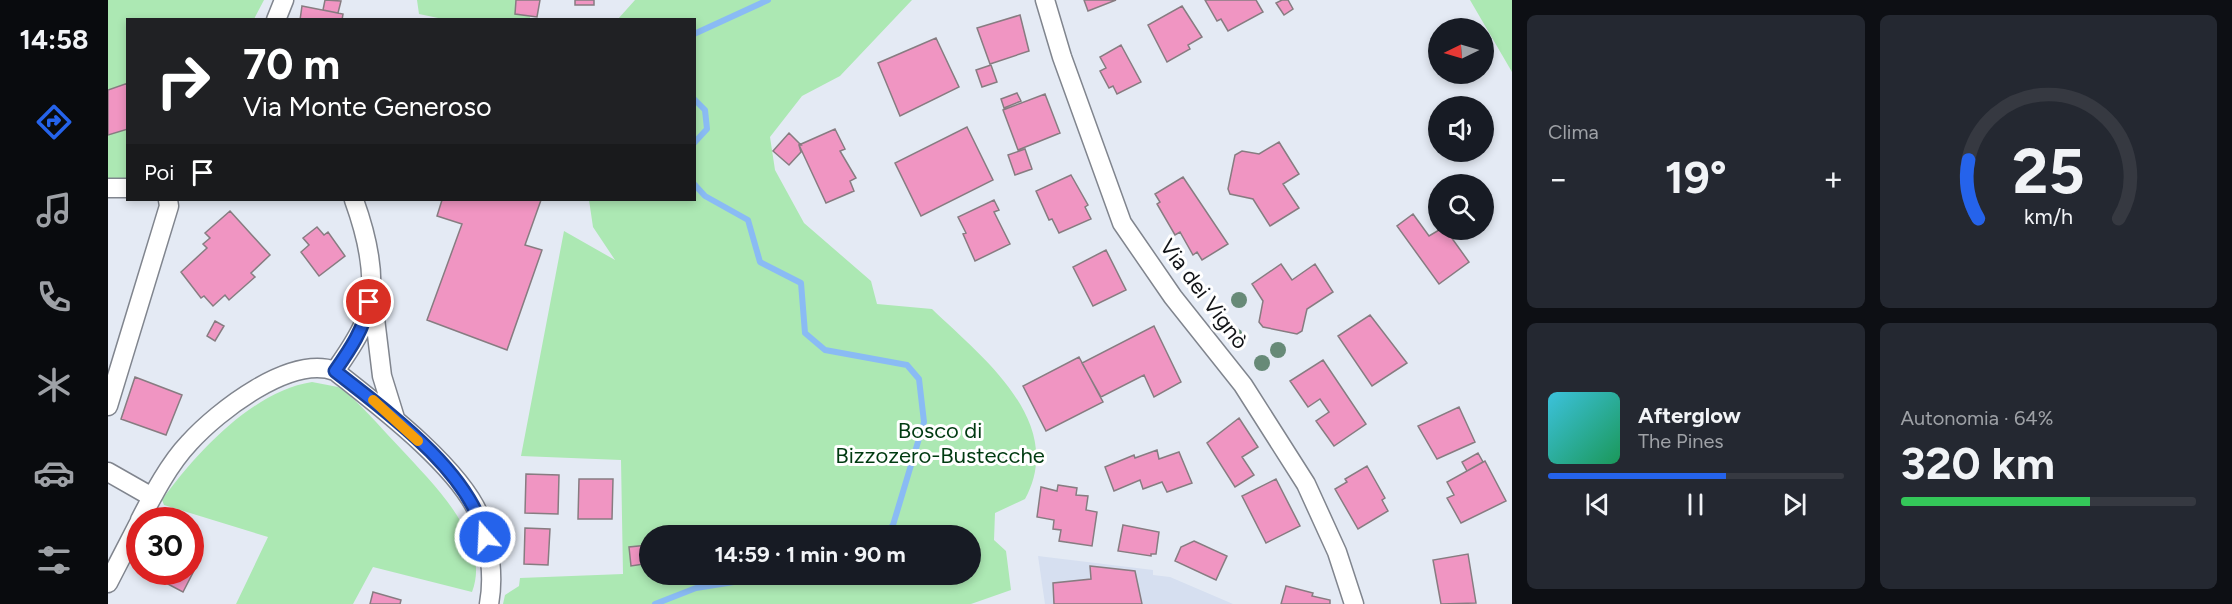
<!DOCTYPE html>
<html lang="it">
<meta charset="utf-8">
<style>
:root{--surface:#171b24;--page:#242831;--text:#f1f3f6;--muted:#9ea1a6;--line:#363941;--accent:#2563eb}
body{margin:0;font-family:Figtree,sans-serif;background:var(--page);color:var(--text);height:100vh;display:flex;flex-direction:column;font-size:22px;white-space:nowrap}
*{box-sizing:border-box;margin:0}
p{font-size:20px;color:var(--muted)}
.icon{flex:none;width:33px;height:33px;fill:none;stroke:currentColor;stroke-width:2;stroke-linecap:round;stroke-linejoin:round}
.map{position:relative;flex:1;overflow:hidden}
.sheet{display:flex;flex-direction:column;gap:15px;padding:15px;background:#0d0f14;width:720px}
.sheet>*{flex:none}
.hud{position:absolute;left:18px;top:18px;width:570px;height:183px;border-radius:0px;box-shadow:0 3px 9px #0003;background:#202124;color:#fff;overflow:hidden}
.needle{width:39px;rotate:265deg}
.fabs{position:absolute;left:1320px;top:18px;display:grid;gap:12px}
.fabs a{display:grid;place-items:center;width:66px;height:66px;border-radius:50%;background:var(--surface);box-shadow:0 3px 9px #0003;font-size:30px}
.speed{position:absolute;left:18px;top:507px;display:flex;gap:12px;font-size:30px;font-weight:700;text-align:center}
.speed>*{display:grid;place-content:center;width:78px;height:78px;border-radius:50%;background:var(--surface);box-shadow:0 3px 9px #0003;line-height:1}
.speed .limit{border:9px solid #d22;background:#fff;color:#111}
.pin{position:absolute;display:grid;place-items:center;width:51px;height:51px;color:#fff;margin:-26px;border:3px solid #fff;border-radius:50%;box-shadow:0 2px 6px #0007}
.me{position:absolute;width:66px;margin:-33px;rotate:341deg;stroke-linejoin:round;filter:drop-shadow(0 0 4px #0008)}
.turn{display:flex;align-items:center;gap:21px;height:126px;padding:0 18px;font-size:27px}
.turn .icon{width:78px;height:78px;stroke-width:2.5}
.turn b{display:block;font-size:42px;line-height:51px}
.then{display:flex;align-items:center;height:57px;padding:0 18px;background:#0003;gap:12px;font-size:22px}
.big{font-size:45px;font-weight:700;line-height:1.1}
.sheet .card{flex:1;display:flex;flex-direction:column;justify-content:center;gap:9px;min-width:0;padding:0 21px;border-radius:9px;background:var(--page)}
.sheet .dial{align-items:center;gap:0}
.dial svg{height:156px;overflow:visible;fill:none;stroke:var(--line);stroke-width:7;stroke-linecap:round;text-anchor:middle}
.dial text{fill:var(--text);stroke:none}
.song{display:flex;align-items:center;gap:18px}
.cover{width:72px;height:72px;border-radius:9px;background:linear-gradient(135deg,hsl(190 70% 55%),hsl(150 70% 35%))}
.played{height:6px;border-radius:3px;background:linear-gradient(90deg,var(--accent) 60%,var(--line) 60%)}
.keys{display:flex;justify-content:space-around;direction:ltr}
.heat{display:flex;justify-content:space-between;align-items:center;font-size:33px;direction:ltr}
.charge{height:9px;border-radius:4px;background:linear-gradient(90deg,#34c759 64%,var(--line) 0)}
.sheet .tiles{flex:1;display:grid;gap:15px;grid-template-columns:repeat(2,1fr)}
.trip{position:absolute;left:531px;top:525px;width:342px;height:60px;border-radius:30px;background:var(--surface);box-shadow:0 3px 9px #0003;font-weight:700;line-height:60px;text-align:center}
main{display:flex;flex:1;min-height:0}
.menu{display:flex;flex-direction:column;width:108px;justify-content:space-around;align-items:center;background:#090b0e;color:var(--muted)}
.menu .icon{width:42px;height:42px}
.menu .active{color:var(--accent)}
.menu b{font-size:27px;color:var(--text)}
.map>svg:first-child{display:block}
.built{fill:#d6dff0}
.green{fill:#ace8b3;fill-rule:evenodd}
.lines{fill:none;stroke-linecap:round;stroke-linejoin:round}
.stream{stroke:#8abbf4;stroke-width:6}
.building{fill:#f095c2;stroke:#877c81;stroke-width:1.5}
.minor-casing{stroke:#80858e;stroke-width:21}
.minor{stroke:#fff;stroke-width:18}
.tree{fill:#678a77}
.route-casing{stroke:#184099;stroke-width:15}
.route{stroke:#2563eb;stroke-width:10}
.slow{stroke:#f59e0b;stroke-width:10}
.labels{text-anchor:middle;dominant-baseline:central;stroke-width:6;stroke-linejoin:round;paint-order:stroke}
.street-label{font-size:22px;fill:#121417;stroke:#fff}
.park-label{font-size:22px;fill:#003b11;stroke:#fff}
</style>
<main>
<nav class="menu">
<b>14:58</b>
<svg class="icon active" aria-label="directions" viewBox="0 0 24 24"><path d="M12 3l9 9-9 9-9-9zM9 14v-3h6M13 9l2 2-2 2"/></svg>
<svg class="icon" aria-label="music" viewBox="0 0 24 24"><path d="M9 18V5l10-2v13"/><circle cx="6" cy="18" r="3"/><circle cx="16" cy="16" r="3"/></svg>
<svg class="icon" aria-label="phone" viewBox="0 0 24 24"><path d="M5 4h4l2 5-3 2q2 4 5 5l2-3 5 2v4C11 20 4 13 5 4z"/></svg>
<svg class="icon" aria-label="climate" viewBox="0 0 24 24"><path d="M12 3v18M4 7l16 10M4 17L20 7"/></svg>
<svg class="icon" aria-label="car" viewBox="0 0 24 24"><path d="M5 17H2v-5l4-1 3-4h7l3 4 3 1v5h-3M9 17h6M6 11h13"/><circle cx="7" cy="17" r="2"/><circle cx="17" cy="17" r="2"/></svg>
<svg class="icon" aria-label="filters" viewBox="0 0 24 24"><path d="M4 7h16M4 17h16"/><circle cx="9" cy="7" r="2"/><circle cx="15" cy="17" r="2"/></svg>
</nav>
<div class="map">
<svg width="1404" height="604" viewBox="0 0 1404 604">
<rect width="100%" height="100%" fill="#e4eaf4"/>
<path class="built" d="M930 556 1045 570V575L1062 577 1125 604H937Z"/>
<path class="green" d="M0 0H156L146 19 20 20 19 179H0Z
M309 0H408L407 14 422 16V19H335L311 14Z
M527 0H804L732 76 694 96 662 137 667 170 696 223 763 281 769 304 824 309C874 357 959 422 917 499L887 513 886 540 898 551 903 590 863 604H395L397 595 411 586 412 578 515 574 513 460 413 456 456 231 507 260 485 227 481 200H586V20L510 19ZM542 536H862V574H542Z
M1362 0H1404V72Z
M204 382 230 387 240 394C259 411 276 431 294 450 326 485 384 540 364 592L265 567 245 604H128L160 537 56 505 54 500C88 453 145 391 204 382Z"/>
<g class="lines">
<path class="stream" d="M586 34 660 0
M586 99 597 110 599 129 586 143
M586 184 597 196 640 220 652 262 693 283 697 333 717 350 799 365 811 379 816 422 785 525 775 536
M547 604 588 588 677 574"/>
</g>
<path class="building" d="M217 0 233 1 230 13 215 10Z
M408 0H432L429 17 407 14Z
M467 0H486V5H467Z
M976 0H1008L980 11Z
M1097 0H1148L1155 12 1120 31 1113 19 1109 21Z
M1174 0H1180L1185 9 1176 15 1168 3Z
M194 6 235 14 234 20H192Z
M1074 6 1094 37 1080 45 1082 49 1059 62 1040 25Z
M912 15 921 51 882 64 869 28Z
M828 38 851 87 792 116 770 63Z
M1013 45 1033 82 1009 94 1005 86 1001 88 992 71 998 68 992 57Z
M883 65 889 82 874 87 868 70Z
M20 83V129L0 135V90Z
M909 93 913 101 896 108 893 99Z
M937 94 952 133 910 150 895 110Z
M859 127 885 180 813 216 787 163Z
M727 129 737 149 732 151 748 178 742 181 746 191 718 203 691 145Z
M681 133 693 145H691L693 152 681 165 665 151Z
M1171 142 1191 174 1175 184 1191 208 1162 226 1145 199 1122 194 1120 189 1127 155 1134 151 1151 154Z
M917 149 924 169 907 175 900 155Z
M963 175 980 205 977 207 983 219 951 233 944 219 941 220 928 191Z
M1075 177 1120 244 1094 260 1089 252 1085 255 1072 232 1067 235 1049 204 1052 202 1047 194Z
M334 200H433L417 245 434 250 399 350 319 320 354 224 329 216Z
M886 200 891 210 886 212 902 244 867 261 855 234 858 233 850 217Z
M122 211 162 255 143 273 147 277 121 300 117 295 105 306 96 296 93 298 73 272 99 248 95 244 102 238 97 233Z
M1305 214 1321 236 1331 230H1338L1361 262 1331 284 1289 226Z
M209 227 216 235 220 232 237 256 211 276 193 252 201 245 195 238Z
M998 250 1018 290 985 306 965 267Z
M1173 264 1184 280 1207 264 1225 292 1199 309 1194 331 1189 334 1155 327 1151 322 1155 301 1144 284Z
M1262 315 1299 363 1264 386 1230 336Z
M107 321 116 326 107 341 99 336Z
M1046 326 1073 382 1046 397 1036 375 993 397 974 363Z
M971 357 995 402 938 431 915 386Z
M1215 360 1258 424 1226 446 1208 421 1221 412 1212 399 1200 407 1182 381Z
M27 377 74 395 58 435 13 419Z
M1351 407 1367 442 1329 459 1310 426Z
M1131 418 1150 447 1134 457 1146 475 1127 487 1099 443Z
M1049 450 1051 459 1071 452 1084 483 1059 492 1054 482 1035 489 1032 480 1006 491 997 467 1026 455 1027 458Z
M1370 453 1375 462 1359 471 1354 462Z
M1377 461 1398 501 1353 523 1339 498 1346 495 1339 482Z
M1259 466 1277 498 1274 500 1280 511 1250 529 1227 489 1239 482 1237 479Z
M418 474 451 475 450 514 417 513Z
M471 479H505L504 519H470Z
M1168 479 1192 526 1158 543 1134 496Z
M950 485 969 488 968 495 980 496 978 510 989 512 984 546 951 541 953 530 945 529 946 520 929 517 933 487 949 491Z
M1015 525 1051 532 1048 554H1043V556L1010 551Z
M417 528 442 529 440 565 416 564Z
M1086 541 1119 556 1108 580 1067 561 1073 547Z
M540 545 542 563 523 566 521 547Z
M82 549 94 555 75 592 37 572H82Z
M1360 554 1368 603 1333 604 1325 560Z
M982 566 1027 571 1034 604H946L945 583 983 579Z
M1178 586 1205 593 1204 596 1222 600V604H1173Z
M265 592 293 600 292 604H262Z"/>
<g class="lines">
<g class="minor-casing">
<path id="minor" d="M937 0 954 57 1014 223 1065 297 1135 385 1198 484 1229 552 1246 604
M168 20 176 0
M0 188H20
M265 302 274 376 287 418
M227 371C238 355 249 340 256 323 272 285 259 236 246 200
M0 406 61 206 60 200
M0 472 44 497
M32 520C45 495 61 464 81 443 110 411 182 355 227 371 270 405 352 467 372 517 382 543 386 578 381 604
M0 583 32 521"/>
</g>
<use href="#minor" class="minor"/>
</g>
<g class="tree">
<circle cx="1131" cy="300" r="8"/>
<circle cx="1127" cy="336" r="8"/>
<circle cx="1170" cy="350" r="8"/>
<circle cx="1154" cy="363" r="8"/>
</g>
<g class="lines">
<g class="route-casing">
<path id="route" d="M261 302C256 329 243 348 227 371 278 411 362 471 377 537"/>
</g>
<use href="#route" class="route"/>
<path class="slow" d="M265 400 310 441"/>
</g>
<g class="labels">
<g class="street-label">
<text transform="translate(1096 294) rotate(53)">Via dei Vignò</text>
</g>
<g class="park-label">
<text x="832" y="430">Bosco di<tspan x="832" dy="25">Bizzozero-Bustecche</tspan></text>
</g>
</g>
</svg>
<div class="fabs">
<a><svg class="needle" viewBox="-14 -14 28 28"><path d="M0-13l5 13h-10z" fill="#e53935"/><path d="M0 13l5-13h-10z" fill="#9ea1a6"/></svg></a>
<a><svg class="icon" aria-label="sound" viewBox="0 0 24 24"><path d="M4 9h4l5-4v14l-5-4H4zM17 9q2 3 0 6"/></svg></a>
<a><svg class="icon" aria-label="search" viewBox="0 0 24 24"><circle cx="10" cy="10" r="6"/><path d="M15 15l6 6"/></svg></a>
</div>
<div class="speed"><div class="limit">30</div></div>
<div class="pin" style="left:261px;top:302px;background:#d93025"><svg class="icon" aria-label="arrive" viewBox="0 0 24 24"><path d="M6 21V4h12l-3 4 3 4H6"/></svg></div>
<svg class="me" style="left:377px;top:537px" viewBox="-20 -20 40 40"><circle r="17" fill="#2563eb" stroke="#fff" stroke-width="3"/><path d="M0-11L8 9 0 5-8 9z" fill="#fff"/></svg>
<div class="trip">14:59 · 1 min · 90 m</div>
<div class="hud">
<div class="turn"><svg class="icon" aria-label="right" viewBox="0 0 24 24"><path d="M7 20v-9h11M14 6l5 5-5 5"/></svg><div><b>70 m</b>Via Monte Generoso</div></div>
<div class="then">Poi<svg class="icon" aria-label="arrive" viewBox="0 0 24 24"><path d="M6 21V4h12l-3 4 3 4H6"/></svg></div>
</div>
</div>
<section class="sheet">
<div class="tiles">
<div class="card"><p>Clima</p>
<div class="heat"><a>−</a><b class="big">19°</b><a>+</a></div>
</div>
<div class="card dial"><svg viewBox="0 0 100 80">
<path d="M14 69A42 42 0 1 1 86 69"/>
<path d="M14 69A42 42 0 0 1 9 39" stroke="#2563eb"/>
<text x="50" y="56" font-size="32" font-weight="700">25</text>
<text x="50" y="72" font-size="11">km/h</text>
</svg></div>
<div class="card">
<div class="song"><i class="cover"></i><div><b>Afterglow</b><p>The Pines</p></div></div>
<div class="played"></div>
<div class="keys"><svg class="icon" aria-label="previous" viewBox="0 0 24 24"><path d="M18 5L8 12l10 7zM5 5v14"/></svg><svg class="icon" aria-label="pause" viewBox="0 0 24 24"><path d="M8 5v14M16 5v14"/></svg><svg class="icon" aria-label="next" viewBox="0 0 24 24"><path d="M6 5l10 7-10 7zM19 5v14"/></svg></div>
</div>
<div class="card"><p>Autonomia · 64%</p><b class="big">320 km</b><div class="charge"></div></div>
</div>
</section>
</main>
